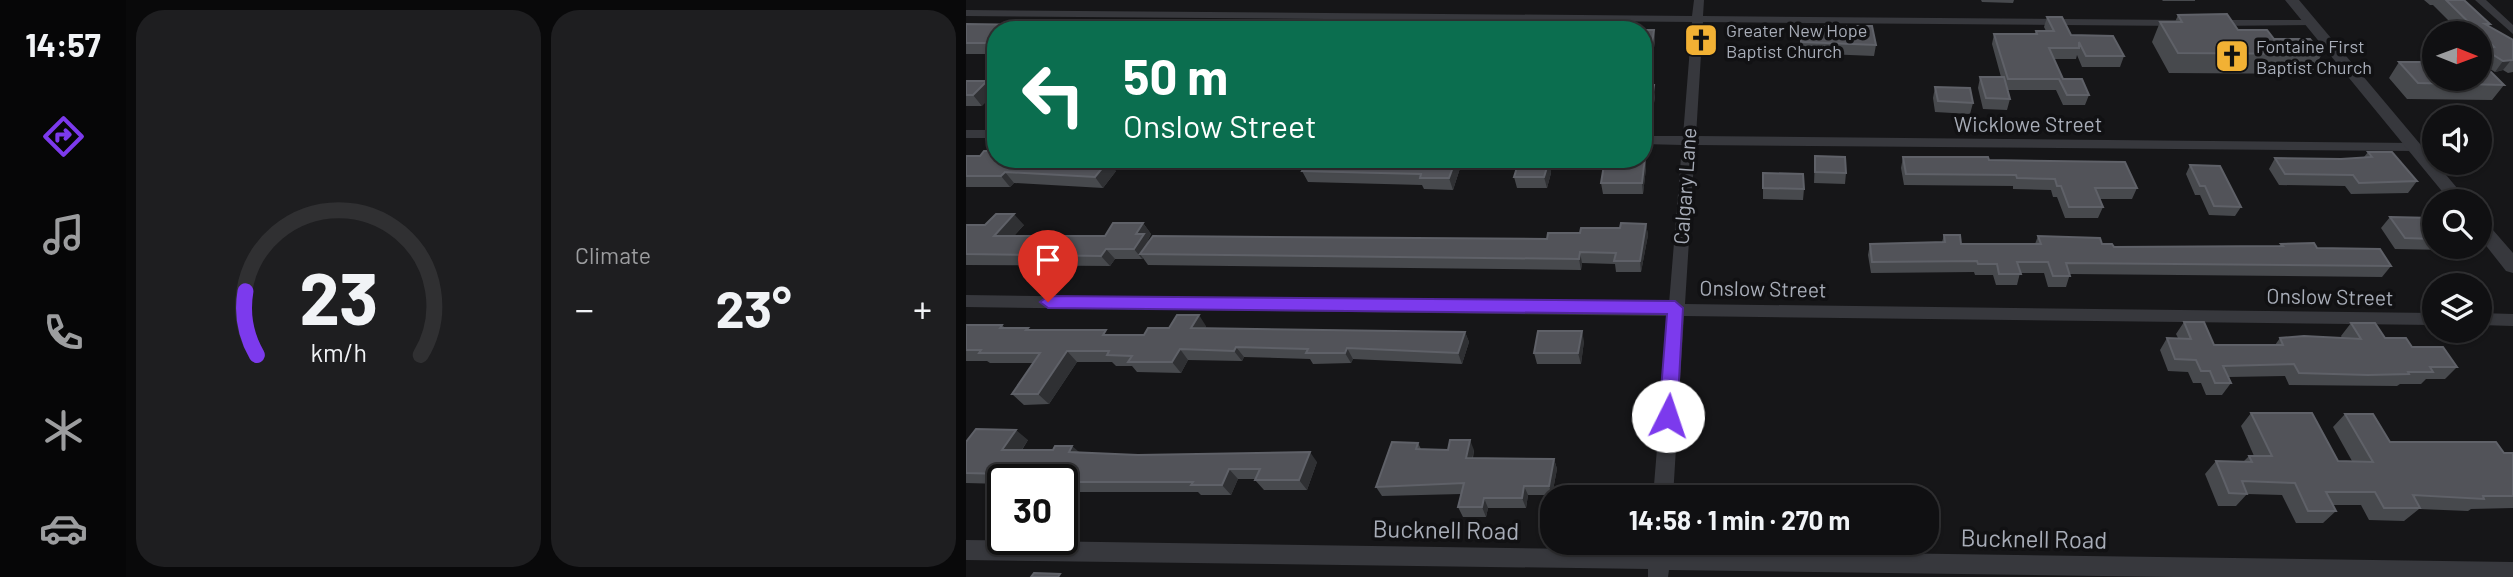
<!DOCTYPE html>
<meta charset="utf-8">
<style>
:root{--surface:#101012;--page:#1e1e20;--text:#f1f3f6;--muted:#9c9d9f;--line:#303032;--accent:#7c3aed}
body{margin:0;font-family:Barlow,sans-serif;background:var(--page);color:var(--text);height:100vh;display:flex;flex-direction:column;font-size:26px;white-space:nowrap}
*{box-sizing:border-box;margin:0}
p{font-size:23px;color:var(--muted)}
.icon{flex:none;width:38px;height:38px;fill:none;stroke:currentColor;stroke-width:2;stroke-linecap:round;stroke-linejoin:round}
.map{position:relative;flex:1;overflow:hidden}
.sheet{display:flex;flex-direction:column;gap:10px;padding:10px;background:#09090a;width:840px}
.sheet>*{flex:none}
.guide{position:absolute;left:21px;top:21px;width:665px;height:147px;border-radius:28px;box-shadow:0 2px 5px #0004,0 0 0 2px var(--line);background:#0b6e4f;color:#fff;overflow:hidden}
.needle{width:46px;rotate:91deg}
.fabs{position:absolute;left:1456px;top:21px;display:grid;gap:14px}
.fabs a{display:grid;place-items:center;width:70px;height:70px;border-radius:50%;background:var(--surface);box-shadow:0 2px 5px #0004,0 0 0 2px var(--line);font-size:35px}
.speed{position:absolute;left:21px;top:464px;display:flex;gap:14px;font-size:35px;font-weight:700;text-align:center}
.speed>*{display:grid;place-content:center;width:91px;height:91px;border-radius:50%;background:var(--surface);box-shadow:0 2px 5px #0004,0 0 0 2px var(--line);line-height:1}
.speed .limit{border:4px solid #111;border-radius:10px;background:#fff;color:#111}
.pin{position:absolute;display:grid;place-items:center;width:60px;height:60px;color:#fff;margin:-72px -30px;border-radius:50% 50% 50% 0;rotate:-45deg;box-shadow:0 0 7px #0007}
.pin .icon{rotate:45deg}
.me{position:absolute;width:77px;margin:-38px;rotate:4deg;stroke-linejoin:round;filter:drop-shadow(0 0 5px #0008)}
.turn{display:flex;align-items:center;gap:24px;height:147px;padding:0 21px;font-size:32px}
.turn .icon{width:91px;height:91px;stroke-width:2.5}
.turn b{display:block;font-size:49px;line-height:60px}
.big{font-size:52px;font-weight:700;line-height:1.1}
.sheet .card{flex:1;display:flex;flex-direction:column;justify-content:center;gap:10px;min-width:0;padding:0 24px;border-radius:28px;background:var(--page)}
.sheet .dial{align-items:center;gap:0}
.dial svg{height:182px;overflow:visible;fill:none;stroke:var(--line);stroke-width:7;stroke-linecap:round;text-anchor:middle}
.dial text{fill:var(--text);stroke:none}
.heat{display:flex;justify-content:space-between;align-items:center;font-size:38px;direction:ltr}
.sheet .tiles{flex:1;display:grid;gap:10px;grid-template-columns:repeat(2,1fr)}
.trip{position:absolute;left:574px;top:485px;width:399px;height:70px;border-radius:28px;background:var(--surface);box-shadow:0 2px 5px #0004,0 0 0 2px var(--line);font-weight:700;line-height:70px;text-align:center}
main{display:flex;flex:1;min-height:0}
.menu{display:flex;flex-direction:column;width:126px;justify-content:space-around;align-items:center;background:#060607;color:var(--muted)}
.menu .icon{width:49px;height:49px}
.menu .current{color:var(--accent)}
.menu b{font-size:32px;color:var(--text)}
.map>svg:first-child{display:block}
.lines{fill:none;stroke-linecap:round;stroke-linejoin:round}
.minor{fill:#37383d;fill-rule:evenodd}
.tertiary{fill:#37383d;fill-rule:evenodd}
.wall{fill:#47494d}
.shaded-wall{fill:#2f3033}
.building{fill:#525359;stroke:#5f6168;stroke-width:2}
.route{fill:#7c3aed;stroke:#51269a;stroke-width:2}
.labels{text-anchor:middle;dominant-baseline:central;stroke-width:7;stroke-linejoin:round;paint-order:stroke}
.far-poi-label{font-size:18px;fill:#a8adb8;stroke:#111113;text-anchor:start}
.street-label{font-size:21px;fill:#a8adb8;stroke:#111113}
.near-street-label{font-size:24px;fill:#a8adb8;stroke:#111113}
</style>
<main>
<nav class="menu">
<b>14:57</b>
<svg class="icon current" aria-label="directions" viewBox="0 0 24 24"><path d="M12 3l9 9-9 9-9-9zM9 14v-3h6M13 9l2 2-2 2"/></svg>
<svg class="icon" aria-label="music" viewBox="0 0 24 24"><path d="M9 18V5l10-2v13"/><circle cx="6" cy="18" r="3"/><circle cx="16" cy="16" r="3"/></svg>
<svg class="icon" aria-label="phone" viewBox="0 0 24 24"><path d="M5 4h4l2 5-3 2q2 4 5 5l2-3 5 2v4C11 20 4 13 5 4z"/></svg>
<svg class="icon" aria-label="climate" viewBox="0 0 24 24"><path d="M12 3v18M4 7l16 10M4 17L20 7"/></svg>
<svg class="icon" aria-label="car" viewBox="0 0 24 24"><path d="M5 17H2v-5l4-1 3-4h7l3 4 3 1v5h-3M9 17h6M6 11h13"/><circle cx="7" cy="17" r="2"/><circle cx="17" cy="17" r="2"/></svg>
</nav>
<section class="sheet">
<div class="tiles">
<div class="card dial"><svg viewBox="0 0 100 80">
<path d="M14 69A42 42 0 1 1 86 69"/>
<path d="M14 69A42 42 0 0 1 9 41" stroke="#7c3aed"/>
<text x="50" y="56" font-size="32" font-weight="700">23</text>
<text x="50" y="72" font-size="11">km/h</text>
</svg></div>
<div class="card"><p>Climate</p>
<div class="heat"><a>−</a><b class="big">23°</b><a>+</a></div>
</div>
</div>
</section>
<div class="map">
<svg width="1547" height="577" viewBox="0 0 1547 577">
<rect width="100%" height="100%" fill="#161618"/>
<g class="lines">
<path class="minor" d="M728 0H738L737 16 1216 20 1222 23 1216 26 737 22 730 136 1447 143 1454 147 1447 151 729 145 719 304 1468 313V325L718 316 707 497H687L702 316 0 307V295L703 304 716 145 677 144V136H717L726 22 0 16V10L726 16Z
M1509 0H1520L1547 25V34Z
M1344 20 1348 21V25L1245 26 1239 23 1245 20Z
M0 130H30V138H0Z
M1514 313 1547 314V326L1514 325Z
M0 540 683 550 684 542H704V550L1547 562V577H1207L703 570 702 577H682V569L0 560Z"/>
<path class="tertiary" d="M1319 0H1333L1502 201H1484Z
M1514 220 1520 222 1547 253V273L1540 271 1514 238Z"/>
</g>
<path class="wall" d="M1015 0H1048L1047 3 1016 2Z
M1196 0H1229V1H1197Z
M1458 0H1498L1524 24 1523 26 1547 40V72L1542 73 1537 70 1529 72 1519 66 1538 85 1526 100 1441 99 1423 78 1433 62H1514V55L1515 53 1514 51V33H1495L1467 5H1464Z
M1212 15 1308 39 1356 54 1345 74 1203 73 1186 42 1194 22H1209Z
M1081 17 1105 35 1158 56 1154 67H1116L1111 55 1110 59H1088L1097 79 1123 95 1119 105H1097L1090 90H1042L1044 99 1041 110 1017 109 1012 88 1014 77H1035L1026 44 1028 34H1069L1070 31H1080L1078 27Z
M0 24 62 25 66 30H30V54H0Z
M835 26 910 45 908 56 835 53Z
M677 30H688L689 40 687 55H677Z
M0 81 16 106H0Z
M677 85 689 96 687 110H677Z
M969 87 1007 103 1004 114 969 112 967 98Z
M1402 152 1451 181 1442 193 1385 194 1379 186 1313 185 1303 169 1309 158 1375 159 1398 157Z
M0 156 150 171 137 188 48 183 44 187H0Z
M849 156 880 173 879 184 848 183Z
M679 157 680 168 677 194H637L635 183Z
M937 157 1023 160 1171 188 1166 199H1134L1137 207 1132 218H1099L1091 197H1087L1085 190 1047 189V186L938 185 935 168Z
M343 159H496V162L487 190 458 189 456 185 342 182 336 171Z
M583 161 585 173 581 188H551L548 177Z
M1224 165 1275 207 1269 216 1243 215 1234 195H1229L1220 174Z
M797 173 838 189 837 200 797 199Z
M1424 217 1468 218V247H1483L1480 250 1429 249 1415 228Z
M177 223 185 234 182 240 183 242 581 239 614 233 680 224 682 235 675 272H650L649 264 616 263 615 270 182 265 177 258 176 259H149L144 266 0 265V225H58L48 236H139Z
M978 235 995 244H1069L1072 236 1136 244 1148 247 1313 246 1315 244 1351 248 1425 266 1416 277 1104 274 1100 287H1082L1078 273H1054L1051 285H1030L1027 275H1009L1008 272 905 273 902 255 904 244 976 242Z
M1218 322 1248 345H1309L1314 338H1376L1375 336 1385 323 1419 338 1446 347 1491 367 1479 379H1460L1455 384H1434L1431 386 1323 385 1319 376 1263 377 1265 383 1256 395H1240L1235 383H1227L1222 372 1202 371 1194 350 1201 338H1212L1210 334Z
M0 325H36L39 328H62L65 330 145 335H178L203 328 240 326 239 328 499 332 503 342 496 364 387 359 385 363 347 364 344 359 278 357 276 361 222 360 215 373 171 372 166 366H150L146 362H111L83 404 58 405 46 394 67 363H24L21 361H0Z
M618 341 615 364H571L568 353Z
M1285 413 1372 461H1386L1367 427 1379 414 1424 442 1547 453V508L1505 509 1502 511 1453 509 1438 521 1403 520 1395 505H1367L1370 511 1357 523H1330L1316 495 1281 494 1270 506H1252L1239 474 1250 461H1278L1283 456H1288L1275 426Z
M62 440 56 450 351 462 341 490H298L289 480 290 479H272L265 495H235L232 492H96V480H37V484L0 483V442Z
M452 443 455 449 508 450 507 458 588 459 591 469 586 495H562L560 508H522L520 517H497L492 507 495 494 416 496 410 487Z"/>
<path class="shaded-wall" d="M98 21 104 30H90Z
M466 23 468 30H462Z
M62 25 66 30H56Z
M688 30 689 40 687 55 686 44Z
M1546 59 1537 70 1529 72 1537 61Z
M21 81 30 92 16 106 7 95Z
M688 85 689 96 687 110 686 99Z
M679 157 680 168 677 194 676 183Z
M490 159H496V162L487 190 483 178Z
M143 160 150 171 137 188 129 177Z
M583 161 585 173 581 188 578 177Z
M39 172 48 183 44 187 35 176Z
M48 214 58 225 38 247 28 236Z
M177 223 185 234 182 240 185 245 174 254 177 258 176 259 168 249 170 234Z
M680 224 682 235 675 272 674 261Z
M140 249 149 259 144 266 135 256Z
M614 252 616 263 615 270 613 259Z
M233 315 240 326 233 339 225 328Z
M616 331 618 341 615 364 612 353Z
M499 332 503 342 496 364 492 353Z
M270 347 278 357 276 361 268 351Z
M381 348 387 359 385 363 379 353Z
M214 349 222 360 215 373 206 362Z
M101 351 111 362 83 404 72 394Z
M50 430 62 440 49 460 36 450Z
M504 440 508 450 504 468 500 458Z
M106 446 118 456 103 452Z
M344 452 351 462 341 490 333 480Z
M588 459 591 469 586 495 583 486Z
M263 469 272 479 265 495 256 485Z
M558 486 562 495 560 508 556 498Z
M518 498 522 508 520 517 516 507Z"/>
<path class="building" d="M1480 0H1498L1524 24H1519L1547 40V60L1537 61 1518 49 1528 47Z
M1261 14 1272 30H1301L1308 39H1344L1356 54 1212 53 1194 22H1216L1212 15Z
M1081 17H1096L1105 35 1147 36 1158 56H1120L1113 42V48H1083L1097 79H1116L1123 95H1101L1093 79H1042L1028 34H1071L1070 31H1088Z
M78 21H98L90 30H69Z
M450 23H466L462 30H446Z
M0 24 62 25 56 30H30V43H0Z
M835 26H906L910 45 835 42Z
M141 28 170 29 139 30Z
M677 30H688L686 44H677Z
M1433 62H1468V79H1514V63H1516L1538 85 1452 83Z
M1014 77H1038L1044 99 1020 98Z
M0 81H21L7 95H0Z
M677 85H688L686 99H677Z
M969 87 1004 88 1007 103 972 101Z
M18 151H30V159L143 160 129 177 39 172 35 176H0V156H14Z
M1402 152H1426L1451 181 1393 183 1387 175 1319 174 1309 158 1375 159 1406 157Z
M849 156 879 157 880 173 849 172Z
M677 157H679L676 183H635L639 159H677Z
M937 157H1022L1023 160 1159 162 1171 188H1129L1137 207H1103L1095 186H1091L1089 179 1051 178 1050 175 940 174Z
M343 159H490L483 178H454L455 174 336 171Z
M553 161H583L578 177H548Z
M1224 165 1254 166 1275 207 1248 206 1239 186H1234Z
M797 173 837 174 838 189 797 188Z
M30 214H48L28 236H139L147 223H177L170 234H178L168 249H140L135 256 0 254V225H19Z
M1424 217 1468 218V239L1439 238Z
M655 223 680 224 674 261H648L650 253 614 252 613 259 174 254 187 236 581 239 582 233H614L615 228H654Z
M978 235H994L995 244H1075L1072 236 1134 238 1136 244H1146L1148 247 1317 246 1315 244 1348 243 1351 248 1414 249 1425 266 1100 263 1104 276H1087L1082 262H1051L1055 274H1033L1031 264H1012L1011 261 906 262 904 244 979 242Z
M211 315H233L225 328 499 332 492 353 381 348 379 353H340L342 349 270 347 268 351 214 349 206 362H162L166 356 141 355 143 351H101L72 394H46L74 353H13L15 350H0V325H36L34 328H62L60 330H140L137 335H178L182 328H203Z
M1218 322H1238L1248 345H1317L1314 338 1338 336 1395 339 1385 323H1409L1419 338H1440L1446 347H1477L1491 367H1464L1467 372H1442L1443 374 1402 375 1333 373 1328 364 1257 366 1265 383H1249L1244 371H1235L1230 360 1209 359 1201 338 1225 339Z
M572 331H616L612 353H568Z
M1285 413H1346L1372 461 1407 462 1379 414H1407L1424 442H1530L1538 453H1547V496H1517L1518 499 1447 495 1454 508H1418L1409 492H1360L1370 511H1342L1329 483 1276 481 1281 494 1263 493 1250 461 1286 462 1283 456H1306Z
M10 429 50 430 36 450H87L89 446H106L103 452 172 455 344 452 333 480H289L294 469H263L256 485H225L227 482H96V480H35L39 474 0 473V442Z
M484 440H504L500 458 588 459 583 486H558L556 498H518L516 507H492L498 483 410 487 426 442 452 443 450 449 482 450Z
M68 573 94 574 92 577H65Z"/>
<path class="route" d="M82 296 709 301 717 308 711 416 709 421 702 423 696 421 693 416 701 314 82 308 74 302Z"/>
<defs>
<g id="church-square" transform="scale(1.75)"><rect x="-9" y="-9" width="18" height="18" rx="4" fill="#f2b134" stroke="#111113"/><path d="M-1.2-6h2.4v3.5h3.3v2.4h-3.3V6h-2.4V-.1h-3.3v-2.4h3.3Z" fill="#111"/></g>
</defs>
<g fill-rule="evenodd">
<use href="#church-square" x="735" y="40"/>
<use href="#church-square" x="1266" y="56"/>
</g>
<g class="labels">
<g class="far-poi-label">
<text x="760" y="30">Greater New Hope<tspan x="760" dy="21">Baptist Church</tspan></text>
<text x="1290" y="46">Fontaine First<tspan x="1290" dy="21">Baptist Church</tspan></text>
</g>
<g class="street-label">
<text x="1062" y="123">Wicklowe Street</text>
<text transform="translate(718 186) rotate(-86)">Calgary Lane</text>
<text transform="translate(797 288) rotate(1)">Onslow Street</text>
<text transform="translate(1364 296) rotate(1)">Onslow Street</text>
</g>
<g class="near-street-label">
<text transform="translate(480 529) rotate(1)">Bucknell Road</text>
<text transform="translate(1068 538) rotate(1)">Bucknell Road</text>
</g>
</g>
</svg>
<div class="fabs">
<a><svg class="needle" viewBox="-14 -14 28 28"><path d="M0-13l5 13h-10z" fill="#e53935"/><path d="M0 13l5-13h-10z" fill="#9c9d9f"/></svg></a>
<a><svg class="icon" aria-label="sound" viewBox="0 0 24 24"><path d="M4 9h4l5-4v14l-5-4H4zM17 9q2 3 0 6"/></svg></a>
<a><svg class="icon" aria-label="search" viewBox="0 0 24 24"><circle cx="10" cy="10" r="6"/><path d="M15 15l6 6"/></svg></a>
<a><svg class="icon" aria-label="layers" viewBox="0 0 24 24"><path d="M12 4l9 5-9 5-9-5zM3 14l9 5 9-5"/></svg></a>
</div>
<div class="speed"><div class="limit">30</div></div>
<div class="pin" style="left:82px;top:302px;background:#d93025"><svg class="icon" aria-label="arrive" viewBox="0 0 24 24"><path d="M6 21V4h12l-3 4 3 4H6"/></svg></div>
<svg class="me" style="left:702px;top:416px" viewBox="-20 -20 40 40"><circle r="19" fill="#fff"/><path d="M0-13L10 11 0 6-10 11z" fill="#7c3aed"/></svg>
<div class="trip">14:58 · 1 min · 270 m</div>
<div class="guide">
<div class="turn"><svg class="icon" aria-label="left" viewBox="0 0 24 24"><path d="M17 20v-9H6M10 6l-5 5 5 5"/></svg><div><b>50 m</b>Onslow Street</div></div>
</div>
</div>
</main>
